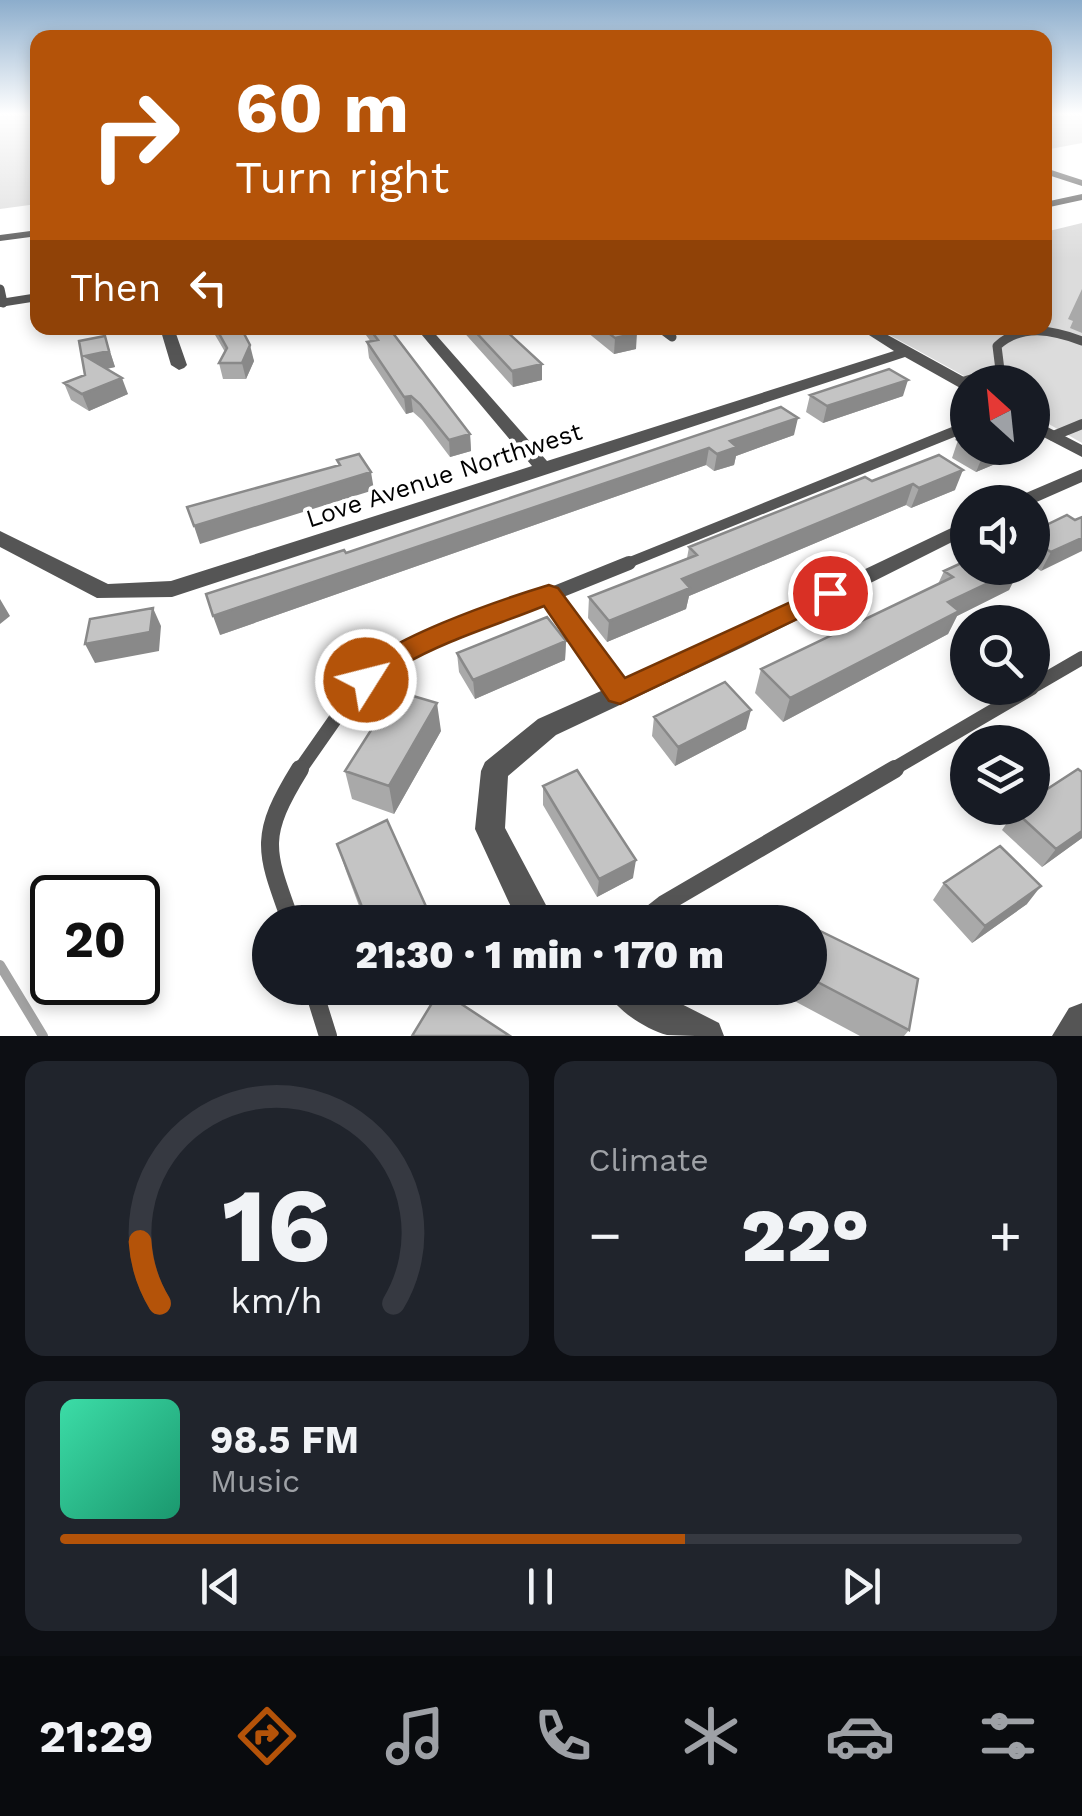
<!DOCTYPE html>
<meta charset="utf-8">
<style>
:root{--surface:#171b24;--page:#20242c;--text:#f1f3f6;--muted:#9ea1a6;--line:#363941;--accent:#b45309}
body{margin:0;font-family:"Work Sans",sans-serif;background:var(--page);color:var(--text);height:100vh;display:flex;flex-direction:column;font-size:38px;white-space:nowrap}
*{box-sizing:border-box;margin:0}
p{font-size:32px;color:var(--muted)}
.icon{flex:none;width:55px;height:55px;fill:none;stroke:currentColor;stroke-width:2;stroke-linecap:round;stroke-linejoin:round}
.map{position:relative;height:1036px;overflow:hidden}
.sheet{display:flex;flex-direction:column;gap:25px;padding:25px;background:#0d0f14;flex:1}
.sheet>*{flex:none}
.guide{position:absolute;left:30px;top:30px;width:1022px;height:305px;border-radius:20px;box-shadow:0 5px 15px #0003;background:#b45309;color:#fff;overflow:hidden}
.needle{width:65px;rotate:333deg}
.tools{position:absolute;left:950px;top:365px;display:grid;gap:20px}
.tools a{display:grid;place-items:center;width:100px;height:100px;border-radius:50%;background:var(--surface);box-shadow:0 5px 15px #0003;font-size:50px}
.speed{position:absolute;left:30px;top:875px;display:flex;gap:20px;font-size:50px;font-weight:700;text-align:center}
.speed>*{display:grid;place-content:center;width:130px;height:130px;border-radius:50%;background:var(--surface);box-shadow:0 5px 15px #0003;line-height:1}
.speed .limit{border:5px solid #111;border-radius:15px;background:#fff;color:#111}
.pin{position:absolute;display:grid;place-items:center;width:85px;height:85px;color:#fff;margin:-42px;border:5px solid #fff;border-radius:50%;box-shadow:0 2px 10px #0007}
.me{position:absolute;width:110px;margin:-55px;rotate:54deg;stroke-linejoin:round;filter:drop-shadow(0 0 8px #0008)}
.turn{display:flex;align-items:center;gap:35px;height:210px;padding:0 40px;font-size:45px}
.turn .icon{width:130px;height:130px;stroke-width:2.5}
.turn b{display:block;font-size:70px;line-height:85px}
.then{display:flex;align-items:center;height:95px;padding:0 40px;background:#0003;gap:20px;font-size:38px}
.big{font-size:75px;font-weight:800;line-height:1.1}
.sheet .card{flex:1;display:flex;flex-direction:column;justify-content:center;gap:15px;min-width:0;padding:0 35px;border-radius:20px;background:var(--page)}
.sheet .dial{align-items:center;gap:0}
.dial svg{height:260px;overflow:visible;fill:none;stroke:var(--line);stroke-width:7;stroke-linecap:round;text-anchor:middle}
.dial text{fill:var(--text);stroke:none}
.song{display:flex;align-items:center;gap:30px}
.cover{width:120px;height:120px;border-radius:15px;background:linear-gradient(135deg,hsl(160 70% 55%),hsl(160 70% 35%))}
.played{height:10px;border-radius:5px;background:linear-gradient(90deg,var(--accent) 65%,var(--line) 65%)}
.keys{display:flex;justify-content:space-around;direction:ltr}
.heat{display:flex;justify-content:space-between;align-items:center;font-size:55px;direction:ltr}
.sheet .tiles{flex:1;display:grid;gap:25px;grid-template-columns:1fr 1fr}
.card:last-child{grid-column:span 2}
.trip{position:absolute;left:252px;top:905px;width:575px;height:100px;border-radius:50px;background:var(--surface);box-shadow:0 5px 15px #0003;font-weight:800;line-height:100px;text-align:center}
.menu{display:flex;height:160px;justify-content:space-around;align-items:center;background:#090b0e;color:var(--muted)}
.menu .icon{width:70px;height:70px}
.menu .current{color:var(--accent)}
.menu b{font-size:45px;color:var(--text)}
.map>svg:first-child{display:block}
.green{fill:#dcdcdc}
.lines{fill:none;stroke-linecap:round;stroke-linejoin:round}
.stream{stroke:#a3a3a3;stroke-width:10}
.lane-far3{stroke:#555;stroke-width:9}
.lane-far2{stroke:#555;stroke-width:10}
.lane-far1{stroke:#555;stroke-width:14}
.lane{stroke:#555;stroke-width:18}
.street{fill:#555;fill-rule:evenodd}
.wall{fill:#a9a9a9}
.shaded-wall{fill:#898989}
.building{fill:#c4c4c4;stroke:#898989;stroke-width:2.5}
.route{fill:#b45309;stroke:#753606;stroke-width:2.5}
.labels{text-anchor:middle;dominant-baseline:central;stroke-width:8;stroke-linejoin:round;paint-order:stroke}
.street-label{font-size:25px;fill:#000;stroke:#fff}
</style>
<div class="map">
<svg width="1082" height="1036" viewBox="0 0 1082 1036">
<rect width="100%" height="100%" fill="#fff"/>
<path class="green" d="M0 114H37V204L0 209Z
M1045 114H1082V143L1045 150Z
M1082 223V443L1033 415 1032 382H975L877 328H1045V232Z"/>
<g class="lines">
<path class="stream" d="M0 965 43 1036"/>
<path class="lane-far3" d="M0 289 3 303
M660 328 672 337
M961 382 1000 370 997 346C1022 323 1053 330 1082 341"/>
<path class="lane-far2" d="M1053 436 1082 424
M623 565 968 426"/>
<path class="lane-far1" d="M549 594 620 693
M1032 687 1082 658
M299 771 336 718 388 660 629 563
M890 771 1032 688"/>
<path class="lane" d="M291 922C265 850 258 837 300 769
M641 922 664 904 895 769
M313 988 328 1036"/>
<path class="street" d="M1045 168 1082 180V186L1045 174Z
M1082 194V200L1045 208V202Z
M38 230V236L0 241V235Z
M38 293V301L0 307V299Z
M160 328H174L187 365 184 368 179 370 171 365Z
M416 328H430L547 461 894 351 858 328H875L973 382H968V391L962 389 905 357 172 597 97 598 0 547V531L108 584 171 581 532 466Z
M1032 419 1082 445V457L1032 431Z
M1082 469V482L1032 504 1011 502 1014 498Z
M968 520V534L743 647 556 735 508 776 505 828 555 922H518L475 829 481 771 485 762 538 719 727 635Z
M605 988H650L719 1023 724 1036C707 1036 684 1036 667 1035 645 1029 614 1009 605 988Z
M1082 1003V1036H1052L1069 1008Z"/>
</g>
<path class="wall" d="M1082 289V333L1070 328 1073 321 1068 319Z
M211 328H241L254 361 246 379H223L219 363 225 352Z
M361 328H389L470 434 471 451 450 457 422 420 413 412 406 414 369 358 367 342H371Z
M460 328H503L542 380 513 387Z
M582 328H630L636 349 614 354Z
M105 336 115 367 107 369 128 394 89 411 71 400 64 383 85 375Z
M810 395 903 396 823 423 806 412Z
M781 407 794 435 736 456 734 465 714 471 706 465 220 635 346 553Z
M968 437V448H1026L1024 452 976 472 952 458 958 440Z
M939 455 955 490 911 508 906 505 689 596 686 609 607 642 588 618 589 597 687 558 689 547 872 481Z
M1075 520 1041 571 1032 565V532Z
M1020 568 1009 590 957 616 948 634 783 722 755 693 761 669 938 584 944 571Z
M566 641 565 660 475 699 459 672 457 653Z
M654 717 746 729 675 766 652 736Z
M441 731 394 814 352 799 345 771Z
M543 786 633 878 597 897 543 805Z
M1015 811 1082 838 1042 867 1002 830Z
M337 844 433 922H365L346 871Z
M944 883 1027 904 972 943 933 900Z
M810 926 909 1030 904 1036H860L770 988H810Z"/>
<path class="shaded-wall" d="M637 333 636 349 614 354 615 338Z
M105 336 115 367 91 372 85 356Z
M250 345 254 361 246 379 242 363Z
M542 364V380L513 387 512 371Z
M122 378 128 394 89 411 82 394Z
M908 380 903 396 823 423 827 406Z
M411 396 413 412 406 414 404 397Z
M798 418 794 435 736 456 734 465 714 471 717 454 730 441Z
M470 434 471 451 450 457 449 440Z
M709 448 706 465 220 635 213 616Z
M1000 448H1026L1024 452 976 472 983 455Z
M963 470 955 490 911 508 919 488Z
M371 472 374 490 200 544 194 526Z
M913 484 906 505 689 596 686 609 607 642 609 621 682 579Z
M1082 538V551L1041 571 1051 552Z
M1020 568 1009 590 957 616 948 634 783 722 790 698 948 602Z
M0 599 10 616 0 624Z
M153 608 161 626 159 651 95 663 85 644Z
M566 641 565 660 475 699 473 680Z
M437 703 441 731 394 814 389 786Z
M751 710 746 729 675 766 678 747Z
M1082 831V838L1042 867 1056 849Z
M636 860 633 878 597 897 599 879Z
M1041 886 1027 904 972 943 985 926Z"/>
<path class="building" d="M216 328H241L250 345 242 363H219L227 348Z
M369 328H389L470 434 449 440 420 404 411 396 404 397 367 342 378 340Z
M472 328H503L542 364 512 371Z
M602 328H630L637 333 615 338Z
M105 336 109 351 85 356 122 378 82 394 64 383 85 375 79 341Z
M889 369 908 380 827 406 810 395Z
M781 407 798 418 730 441 737 447 717 454 709 448 213 616 206 594 344 550 346 553Z
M968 437V445L958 440Z
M971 448H1000L983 455Z
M359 454 371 472 194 526 187 507 340 465 337 460Z
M939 455 963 470 919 488 913 484 682 579 690 588 609 621 589 597 697 555 689 547 865 477 872 481Z
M1067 515 1075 520 1082 517V538L1051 552 1032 540V532Z
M968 560V568H1020L948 602 959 611 790 698 761 669 953 577 944 571Z
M153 608 150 632 85 644 90 619Z
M547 617 566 641 473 680 457 653Z
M725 682 751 710 678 747 654 717Z
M396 691 437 703 389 786 345 771Z
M1078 769 1082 772V831L1056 849 1015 811 1021 808H1032V799Z
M577 770 636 860 599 879 543 786Z
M387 820 433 922H368L337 844Z
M1000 846 1041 886 985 926 944 883Z
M774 908 804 922H769Z
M810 926 918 979 909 1030 810 978Z
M440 990 510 1036H412Z"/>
<linearGradient id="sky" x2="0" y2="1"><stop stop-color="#8cadcc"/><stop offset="0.44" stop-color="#fff"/><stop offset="1" stop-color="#fff" stop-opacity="0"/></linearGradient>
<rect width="1082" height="259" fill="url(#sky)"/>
<path class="route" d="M830 584 839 587 843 593 839 599 620 704 609 701 544 606C497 625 446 640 403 665 386 675 378 694 356 687L352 680C372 642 506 598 549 585L558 588 625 678Z"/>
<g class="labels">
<g class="street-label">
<text transform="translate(444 475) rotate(-18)">Love Avenue Northwest</text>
</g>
</g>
</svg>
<div class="tools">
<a><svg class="needle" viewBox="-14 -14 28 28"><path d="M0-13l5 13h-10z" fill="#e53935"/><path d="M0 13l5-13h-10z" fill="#9ea1a6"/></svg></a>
<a><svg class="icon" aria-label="sound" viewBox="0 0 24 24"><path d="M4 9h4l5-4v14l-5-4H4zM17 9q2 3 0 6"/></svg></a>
<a><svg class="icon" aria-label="search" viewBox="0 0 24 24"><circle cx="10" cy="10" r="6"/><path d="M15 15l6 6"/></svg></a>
<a><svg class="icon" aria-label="layers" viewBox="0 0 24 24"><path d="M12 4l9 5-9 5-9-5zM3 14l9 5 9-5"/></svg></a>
</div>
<div class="speed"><div class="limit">20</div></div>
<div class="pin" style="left:830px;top:593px;background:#d93025"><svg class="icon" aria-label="arrive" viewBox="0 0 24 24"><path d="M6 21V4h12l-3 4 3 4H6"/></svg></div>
<svg class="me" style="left:366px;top:680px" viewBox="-20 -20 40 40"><circle r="17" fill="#b45309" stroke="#fff" stroke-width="3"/><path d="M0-11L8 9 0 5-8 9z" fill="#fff"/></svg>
<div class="trip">21:30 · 1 min · 170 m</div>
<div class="guide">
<div class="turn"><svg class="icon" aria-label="right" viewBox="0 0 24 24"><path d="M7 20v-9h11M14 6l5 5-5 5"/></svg><div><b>60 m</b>Turn right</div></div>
<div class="then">Then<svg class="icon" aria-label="left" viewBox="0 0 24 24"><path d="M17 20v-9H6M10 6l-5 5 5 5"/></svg></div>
</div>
</div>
<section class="sheet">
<div class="tiles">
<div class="card dial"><svg viewBox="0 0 100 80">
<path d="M14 69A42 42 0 1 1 86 69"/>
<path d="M14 69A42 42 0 0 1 8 50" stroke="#b45309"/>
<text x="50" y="56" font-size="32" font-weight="700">16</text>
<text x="50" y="72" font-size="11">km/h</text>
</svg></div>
<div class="card"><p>Climate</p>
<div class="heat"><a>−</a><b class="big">22°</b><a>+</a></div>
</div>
<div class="card">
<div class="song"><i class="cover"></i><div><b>98.5 FM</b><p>Music</p></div></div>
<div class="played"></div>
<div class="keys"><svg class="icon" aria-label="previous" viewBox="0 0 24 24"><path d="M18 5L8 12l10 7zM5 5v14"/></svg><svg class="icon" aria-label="pause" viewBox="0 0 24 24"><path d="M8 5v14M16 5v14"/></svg><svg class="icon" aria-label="next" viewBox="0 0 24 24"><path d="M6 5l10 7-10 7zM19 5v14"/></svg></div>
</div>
</div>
</section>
<nav class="menu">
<b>21:29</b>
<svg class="icon current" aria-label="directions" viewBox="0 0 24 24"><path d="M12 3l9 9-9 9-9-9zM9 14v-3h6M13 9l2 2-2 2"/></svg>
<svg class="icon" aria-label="music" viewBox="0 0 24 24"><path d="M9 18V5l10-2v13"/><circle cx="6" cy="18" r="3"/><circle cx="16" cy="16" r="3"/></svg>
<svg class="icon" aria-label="phone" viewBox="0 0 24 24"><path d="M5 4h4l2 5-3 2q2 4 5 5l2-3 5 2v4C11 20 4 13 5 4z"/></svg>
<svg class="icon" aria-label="climate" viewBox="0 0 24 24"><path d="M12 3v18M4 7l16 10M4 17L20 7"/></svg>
<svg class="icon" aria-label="car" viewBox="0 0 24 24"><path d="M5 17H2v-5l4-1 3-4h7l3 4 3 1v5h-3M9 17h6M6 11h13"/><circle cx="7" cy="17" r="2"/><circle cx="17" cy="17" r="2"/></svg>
<svg class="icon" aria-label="filters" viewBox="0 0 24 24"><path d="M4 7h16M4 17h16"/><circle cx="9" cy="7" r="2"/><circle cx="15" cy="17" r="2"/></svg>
</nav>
